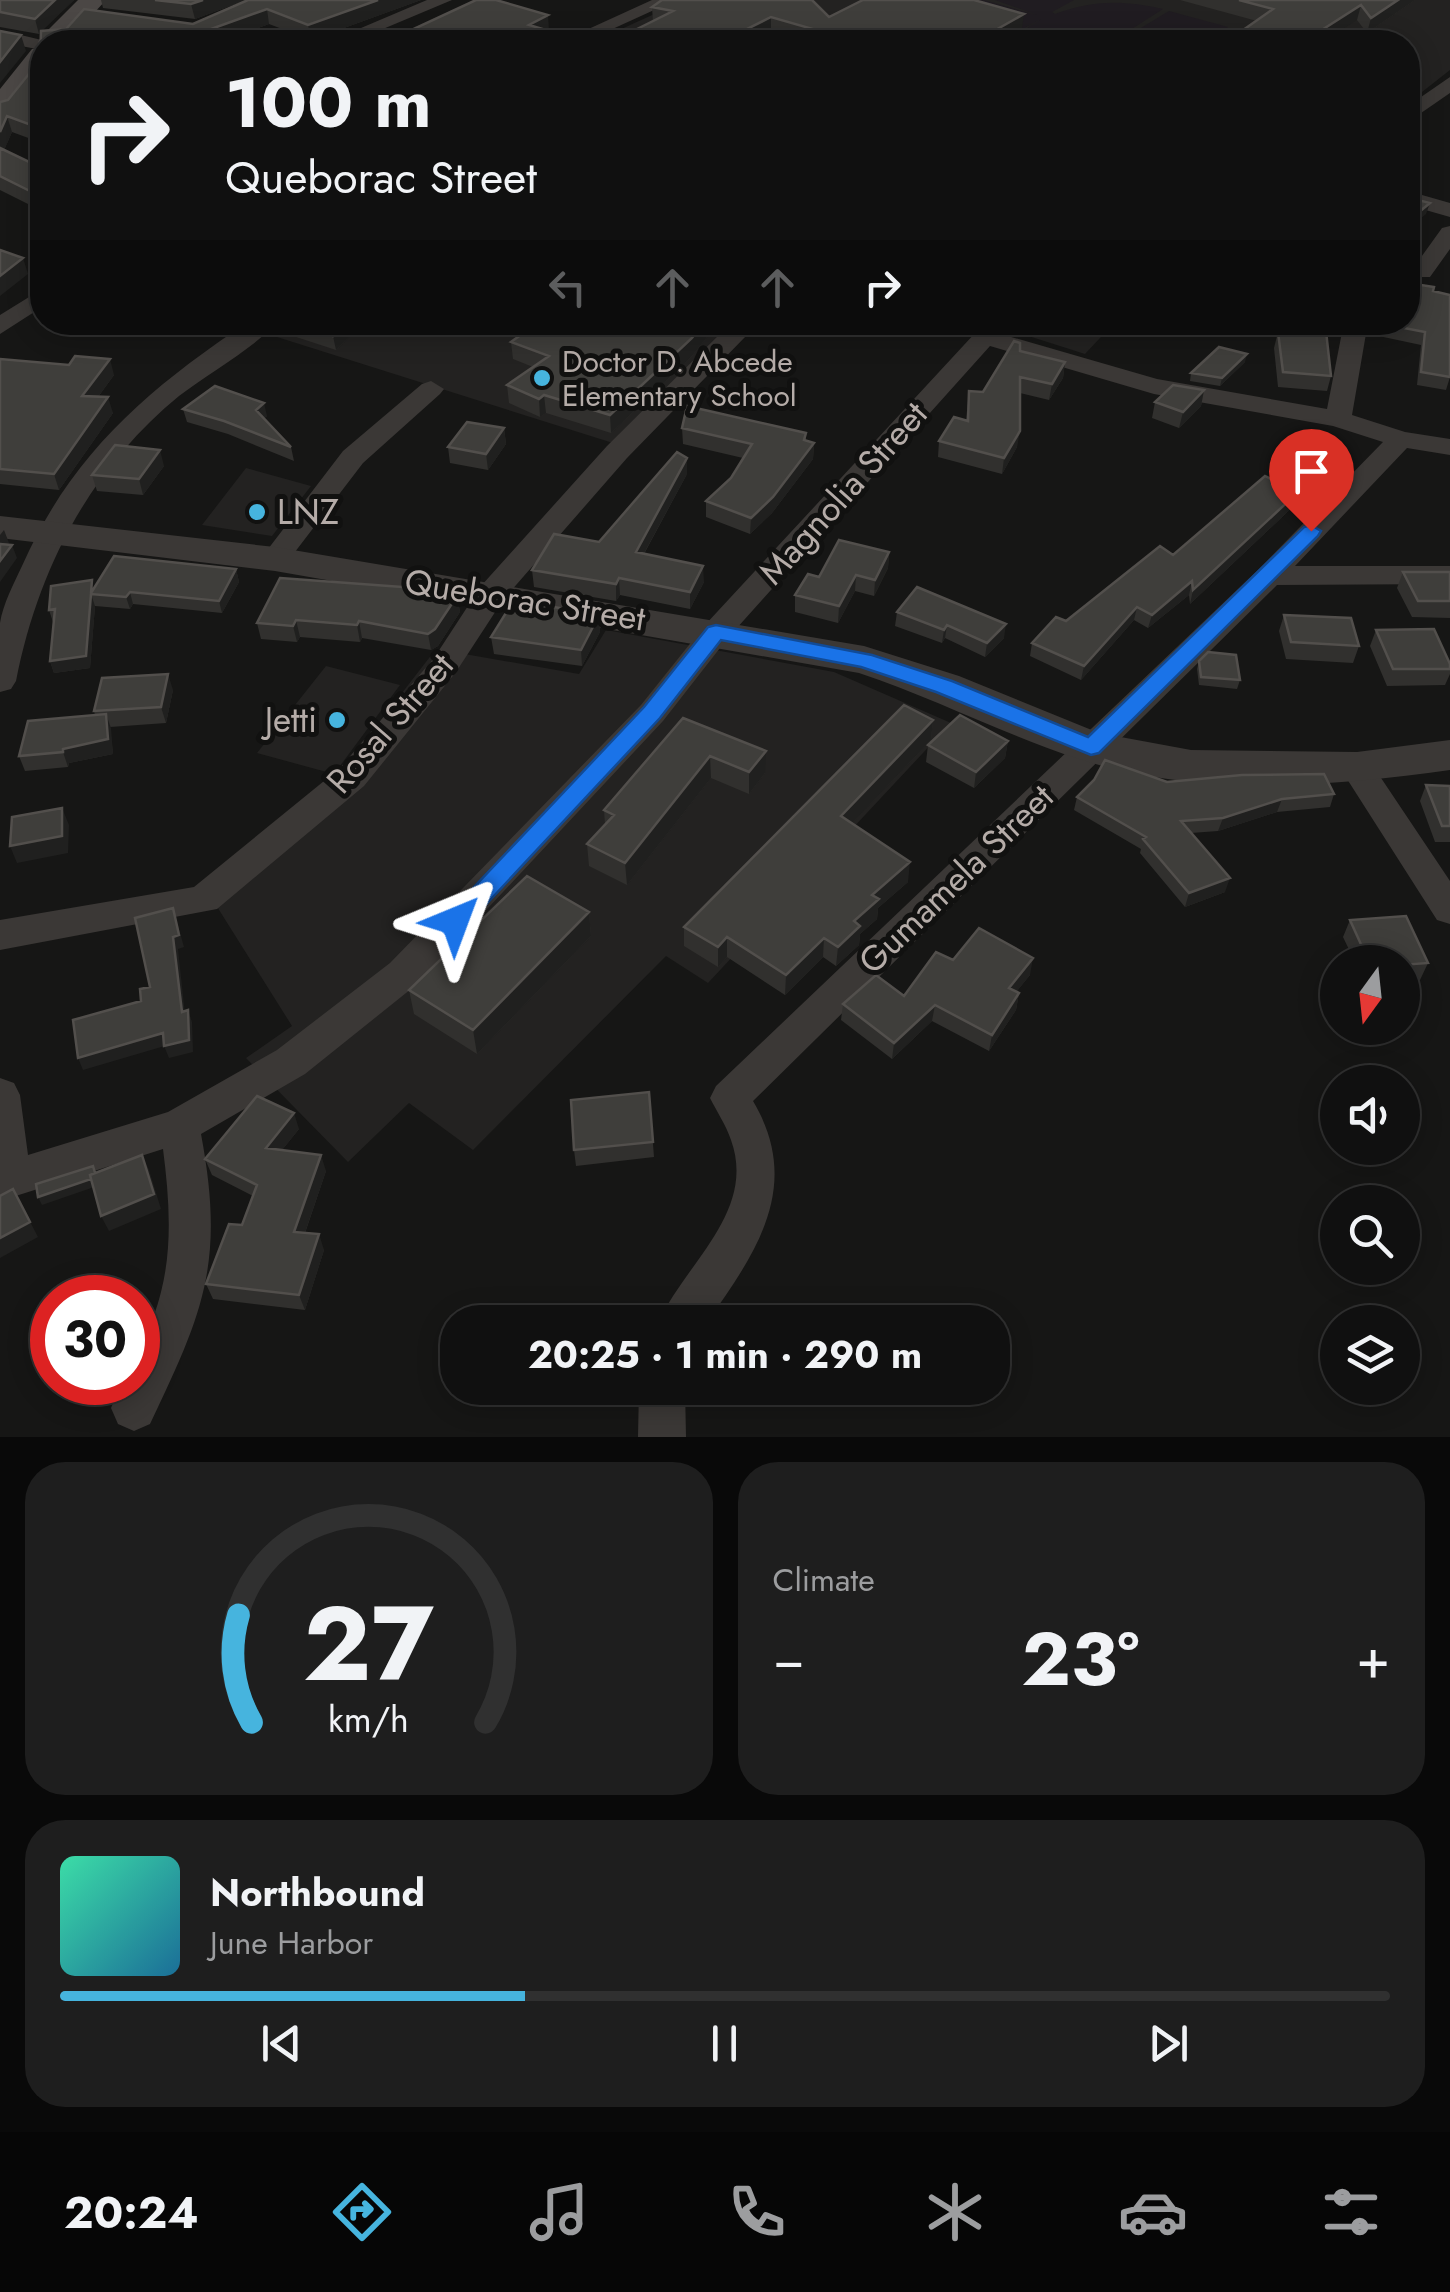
<!DOCTYPE html>
<meta charset="utf-8">
<style>
:root{--surface:#101010;--page:#1e1e1e;--text:#f1f3f6;--muted:#9c9d9f;--line:#303030;--accent:#46b4de}
body{margin:0;font-family:Jost,sans-serif;background:var(--page);color:var(--text);height:100vh;display:flex;flex-direction:column;font-size:38px;white-space:nowrap}
*{box-sizing:border-box;margin:0}
p{font-size:32px;color:var(--muted)}
.icon{flex:none;width:55px;height:55px;fill:none;stroke:currentColor;stroke-width:2;stroke-linecap:round;stroke-linejoin:round}
.map{position:relative;height:1437px;overflow:hidden}
.sheet{display:flex;flex-direction:column;gap:25px;padding:25px;background:#090909;flex:1}
.sheet>*{flex:none}
.hud{position:absolute;left:30px;top:30px;width:1390px;height:305px;border-radius:40px;box-shadow:0 5px 25px #0003,0 0 0 2px var(--line);background:#101010;color:var(--text);overflow:hidden}
.needle{width:65px;rotate:195deg}
.controls{position:absolute;left:1320px;top:945px;display:grid;gap:20px}
.controls a{display:grid;place-items:center;width:100px;height:100px;border-radius:50%;background:var(--surface);box-shadow:0 5px 25px #0003,0 0 0 2px var(--line);font-size:50px}
.speed{position:absolute;left:30px;top:1275px;display:flex;gap:20px;font-size:50px;font-weight:700;text-align:center}
.speed>*{display:grid;place-content:center;width:130px;height:130px;border-radius:50%;background:var(--surface);box-shadow:0 5px 25px #0003,0 0 0 2px var(--line);line-height:1}
.speed .limit{border:15px solid #d22;background:#fff;color:#111}
.pin{position:absolute;display:grid;place-items:center;width:85px;height:85px;color:#fff;margin:-102px -42px;border-radius:50% 50% 50% 0;rotate:-45deg;box-shadow:0 0 10px #0007}
.pin .icon{rotate:45deg}
.me{position:absolute;width:110px;margin:-55px;rotate:44deg;stroke-linejoin:round;filter:drop-shadow(0 0 8px #0008)}
.turn{display:flex;align-items:center;gap:35px;height:210px;padding:0 30px;font-size:45px}
.turn .icon{width:130px;height:130px;stroke-width:2.5}
.turn b{display:block;font-size:70px;line-height:85px}
.lanes{display:flex;align-items:center;height:95px;padding:0 30px;background:#0003;justify-content:center;gap:50px;direction:ltr}
.lanes .off{opacity:.35}
.big{font-size:75px;font-weight:700;line-height:1.1}
.sheet .card{flex:1;display:flex;flex-direction:column;justify-content:center;gap:15px;min-width:0;padding:0 35px;border-radius:40px;background:var(--page)}
.sheet .dial{align-items:center;gap:0}
.dial svg{height:260px;overflow:visible;fill:none;stroke:var(--line);stroke-width:7;stroke-linecap:round;text-anchor:middle}
.dial text{fill:var(--text);stroke:none}
.song{display:flex;align-items:center;gap:30px}
.cover{width:120px;height:120px;border-radius:15px;background:linear-gradient(135deg,hsl(160 70% 55%),hsl(200 70% 35%))}
.played{height:10px;border-radius:5px;background:linear-gradient(90deg,var(--accent) 35%,var(--line) 35%)}
.keys{display:flex;justify-content:space-around;direction:ltr}
.heat{display:flex;justify-content:space-between;align-items:center;font-size:55px;direction:ltr}
.sheet .tiles{flex:1;display:grid;gap:25px;grid-template-columns:1fr 1fr}
.card:last-child{grid-column:span 2}
.trip{position:absolute;left:440px;top:1305px;width:570px;height:100px;border-radius:40px;background:var(--surface);box-shadow:0 5px 25px #0003,0 0 0 2px var(--line);font-weight:700;line-height:100px;text-align:center}
.menu{display:flex;height:160px;justify-content:space-around;align-items:center;background:#060606;color:var(--muted)}
.menu .icon{width:70px;height:70px}
.menu .selected{color:var(--accent)}
.menu b{font-size:45px;color:var(--text)}
.map>svg:first-child{display:block}
.built{fill:#232221}
.green{fill:#201c21}
.lines{fill:none;stroke-linecap:round;stroke-linejoin:round}
.minor{fill:#3b3836;fill-rule:evenodd}
.tertiary{fill:#3b3836;fill-rule:evenodd}
.secondary{fill:#4b4745;fill-rule:evenodd}
.wall{fill:#31302e}
.shaded-wall{fill:#20201f}
.building{fill:#3f3e3b;stroke:#524f4c;stroke-width:2.5}
.route{fill:#1a73e8;stroke:#114b97;stroke-width:2.5}
.poi-dot{fill:#46b4de;stroke:#111110;stroke-width:4}
.labels{text-anchor:middle;dominant-baseline:central;stroke-width:10;stroke-linejoin:round;paint-order:stroke}
.far-poi-label{font-size:30px;fill:#b5aca8;stroke:#111110;text-anchor:start}
.street-label{font-size:35px;fill:#b5aca8;stroke:#111110}
.poi-label{font-size:35px;fill:#b5aca8;stroke:#111110;text-anchor:start}
</style>
<div class="map">
<svg width="1450" height="1437" viewBox="0 0 1450 1437">
<rect width="100%" height="100%" fill="#161615"/>
<path class="built" d="M685 0H1450V70L1408 103V42H593Z
M296 322H723L728 328 613 443 277 337Z
M988 323H1114L1085 354Z
M246 468 311 486 272 536 202 525Z
M606 630 834 672 951 723 708 983 666 956 473 1150 409 1103 348 1162 246 1058 292 1026 204 886 337 777 436 649 579 674Z
M326 666 400 685 334 774 257 753Z"/>
<path class="green" d="M984 0 1037 15 995 0H1074L1052 12 1055 14C1093 0 1122 0 1163 9L1127 32 1131 34 1169 11 1228 27 1206 42H1151L1138 38 1130 42H1005L1041 19 1023 29 932 3Z"/>
<g class="lines">
<path class="minor" d="M427 0H452L352 42H328Z
M652 0H676L584 42H560Z
M0 30 50 42H42V50L0 42Z
M1450 77V93L1408 122V106Z
M1408 191 1450 203V217L1408 205Z
M1450 226V249L1430 277H1414L1410 272 1414 267 1442 228Z
M42 289V307L0 334V315Z
M248 322H277C256 347 207 374 179 396 90 469 38 569 16 681L11 689 0 692C0 669 0 645 0 623 3 604 14 583 22 566 72 453 148 389 248 322Z
M1344 322H1368L1352 415 1405 432 1450 439V455L1407 448 1295 566H1450V584L1277 585 753 1101C803 1185 757 1252 707 1322H659C684 1264 757 1212 731 1140 726 1125 717 1112 710 1098L716 1086 1259 569 1383 442 1333 426 1154 394 990 346 727 639 663 721 416 985 305 1074 201 1134C225 1262 204 1311 150 1424L134 1431 118 1424 111 1408 122 1382H138C138 1347 153 1325 161 1292 173 1245 169 1196 163 1149L0 1201V1078L14 1083 20 1095 28 1155 168 1112 277 1050 390 963 641 705 705 625 976 332H994L1157 379 1327 409Z
M737 324 746 326 749 331 746 336 627 458 503 600 456 672 364 786 217 909 0 950V920L194 887 340 768 434 658 481 586 607 446 728 326Z
M431 381 444 389 440 394 363 463 285 565H265L260 559 265 553 343 451 422 384Z
M1357 756 1369 760 1450 881V924L1437 920 1340 768 1345 760Z
M639 1388H685L686 1437H638Z"/>
<path class="tertiary" d="M0 516 275 547 864 646 959 676 1099 733 1191 750 1357 752 1450 740V770C1330 787 1196 797 1079 759 1005 735 934 698 859 673L275 571 0 538Z"/>
<path class="secondary" d="M78 0H106L67 42H42V73L10 114 0 117V89L32 49 42 47 38 42 42 36Z"/>
</g>
<path class="wall" d="M0 0H74L42 30 193 24 248 0H421L311 40 269 24 220 42H42V143L12 132 4 150 42 168V211L0 190V102L8 100 40 60 41 32 39 34 0 27Z
M101 0H246L195 19 103 8Z
M1180 0H1415L1367 33 1357 20 1257 21Z
M979 1 1022 29 1009 37 1008 42H806L771 32 653 22 652 7 829 17Z
M548 15V31L586 42H409L407 32Z
M1433 291 1450 377 1446 390 1417 385 1421 345 1374 335 1377 322H1408Z
M285 322H365L336 350 287 334Z
M1280 322H1325L1331 376 1327 391 1278 387 1274 348 1278 332H1280Z
M712 331 692 356 611 433 546 413 540 417 509 403 507 385 533 367 513 359 511 342Z
M1020 351 1065 362 1063 378 1049 400 1020 393 1017 447 1002 474 938 457 939 441 966 420 969 391 983 392Z
M0 359 114 375 98 397 113 413 59 490 0 484Z
M1245 362 1220 386 1190 381 1191 373Z
M1204 390 1201 406 1179 428 1152 418 1155 402Z
M183 409 267 416 264 418 291 447 294 461 228 434 187 422Z
M504 428 506 444 488 470 450 463 448 447Z
M682 428 806 433V440L814 443 813 459 772 513 750 534 706 517V501L731 478 743 458 683 444Z
M164 466 143 495 97 491 92 475Z
M1336 466 1190 604 1189 595 1148 628 1134 620 1081 680 1030 656 1032 643 1173 555 1273 480Z
M687 474 644 554 704 582 690 609 620 595 616 601 534 587 532 570 599 542Z
M889 552 888 568 874 596 855 591 838 623 795 612V595L819 577Z
M236 569 239 582 222 613 133 604 130 609 95 606 90 668 54 673 50 661 53 622 49 610 94 587Z
M1403 572H1450V618L1412 617 1397 588Z
M457 596 460 612 438 646 431 650 362 638 360 642 300 637 297 642 261 639 257 623Z
M897 612 1004 638 985 657 945 638 942 643 895 626Z
M599 615 600 632 582 666 494 654 491 637Z
M1284 615 1359 646 1353 663 1286 659 1279 631Z
M1376 630 1450 664V674L1445 685 1387 686 1370 646Z
M1199 661 1240 680 1237 689 1199 685 1197 669Z
M173 690 166 723 110 727 113 754 69 763 68 767 25 771 19 756 95 715 94 711Z
M683 718 765 773 749 794 711 778 627 885 589 866 587 844 605 825 604 810Z
M933 720 931 740 852 823 908 882 878 908 877 919 860 934 859 945 836 966 823 957 785 995 727 957 718 967 684 946V927Z
M1008 741 1005 758 974 788 926 762 928 745Z
M1167 782 1334 794 1330 807 1277 812 1218 831 1191 833 1225 892 1185 907 1140 853 1141 849 1074 810 1077 797Z
M1426 785 1450 786V842H1435L1420 801Z
M589 912 591 936 477 1054 414 1014 409 990Z
M1350 920 1428 963 1420 980 1402 981V962H1355L1343 937Z
M953 960 1030 975 1016 992 1019 993 1016 1010 989 1051 932 1021 892 1059 841 1020 843 1004 904 996Z
M649 1092 654 1157 576 1166 574 1150Z
M299 1129 282 1150 326 1171 305 1233 324 1250 305 1310 213 1299 206 1284 242 1225 253 1196 212 1175 205 1159Z"/>
<path class="shaded-wall" d="M55 0H74L39 34 35 19Z
M203 0H246L195 19 191 4Z
M378 0H421L311 40 308 25Z
M1398 0H1415L1367 33 1371 18Z
M1361 5 1357 20 1323 42H1303Z
M267 9 269 24 220 42H175Z
M1024 14 1022 29 1009 37 1008 42H993L994 31Z
M548 15 549 30 530 40 529 25Z
M771 17V32L751 42H721Z
M136 32 139 42H126Z
M21 35 26 51 0 83V62Z
M7 116 12 132 0 160V132Z
M1430 203 1426 214 1408 229V221Z
M23 258 28 274 0 296V276Z
M348 322H365L336 350 333 336Z
M704 322H711L712 331 692 356 611 433 610 415Z
M1247 354 1245 362 1220 386 1222 378Z
M110 359 114 375 87 412 82 396Z
M1065 362 1063 378 1049 400 1052 384Z
M1204 390 1201 406 1179 428 1183 412Z
M544 395 546 413 540 417 539 399Z
M108 397 113 413 59 490 54 474Z
M264 403 267 416 260 423 256 410Z
M504 428 506 444 488 470 486 454Z
M1020 431 1017 447 1002 474 1004 458Z
M814 443 813 459 772 513 750 534 751 518Z
M160 450 164 466 143 495 139 479Z
M1340 453 1336 466 1190 604 1193 590Z
M687 458V474L636 568V552Z
M4 530 9 543 0 555V535Z
M12 545 17 558 0 582V561Z
M889 552 888 568 874 596 875 580Z
M703 566 704 582 690 609V592Z
M236 569 239 582 222 613 219 601Z
M856 575 855 591 838 623 839 606Z
M619 578 620 595 616 601V584Z
M1192 581 1189 595 1148 628 1152 615Z
M130 592 133 604 130 609 126 597Z
M91 594 95 606 90 668 54 673 50 661Z
M457 596 460 612 438 646 431 650 428 634Z
M1137 607 1134 620 1081 680 1084 666Z
M599 615 600 632 582 666 581 650Z
M296 620 300 637 297 642 293 626Z
M359 621 362 638 360 642 357 625Z
M1006 624 1004 638 985 657 987 643Z
M947 625 945 638 942 643 944 630Z
M168 674 173 690 166 723 161 707Z
M106 714 111 728 113 754 69 763 68 767 63 752V749Z
M933 720 931 740 840 836 841 816Z
M1008 741 1005 758 974 788 976 772Z
M766 751 765 773 749 794V772Z
M710 756 711 778 627 885 625 863Z
M1282 799 1277 812 1218 831 1223 818Z
M62 808 69 825 68 853 17 863 10 846Z
M910 862 908 882 878 908 877 919 860 934 859 945 836 966 838 947 872 895Z
M1230 878 1225 892 1185 907 1189 893Z
M173 908 184 947 178 949 186 1024 182 1012 173 937Z
M589 912 591 936 477 1054 473 1030Z
M727 937V957L718 967V947Z
M824 938 823 957 785 995 786 975Z
M1033 958 1030 975 1006 1005 1009 988Z
M1019 993 1016 1010 989 1051 992 1035Z
M935 1005 932 1021 892 1059 894 1043Z
M188 1010 192 1022 193 1052 169 1058 164 1046Z
M163 1033 168 1045 83 1070 78 1058Z
M294 1113 299 1129 271 1164 266 1148Z
M142 1155 149 1170 161 1209 109 1231 101 1216Z
M321 1155 326 1171 300 1247 294 1232Z
M93 1166 100 1185 42 1205 38 1197Z
M13 1189 38 1237 0 1258V1238Z
M319 1234 324 1250 305 1310 299 1295Z"/>
<path class="building" d="M0 0H55L35 19 0 12Z
M155 0H203L191 4Z
M248 0H378L308 25 267 9 175 42H160L136 32 126 42H42V129L7 116 0 132V102L8 100 40 60 41 31 66 29 84 9 193 24Z
M476 0H496L548 15 529 25 586 42H436H438L407 32Z
M662 0H812L829 17 863 0H974L1024 14 994 31 1009 36 996 42H845L844 38 771 17 721 42H611L673 11 652 7Z
M1239 0H1398L1371 18 1361 5 1303 42H1226L1273 9Z
M0 31 21 35 0 62Z
M0 148 42 168V197L0 176Z
M1408 190 1410 198 1430 203 1408 221Z
M0 250 23 258 0 276Z
M1408 283 1434 287 1433 291 1450 295V377L1421 372 1425 332 1378 323 1408 322Z
M290 322H348L333 336Z
M539 322H704L692 338 610 415 544 395 539 399 507 385 549 356 511 342Z
M1285 322H1325L1331 376 1283 372 1278 332 1286 333Z
M1014 341 1020 343V351L1065 362 1052 384 1020 377V431L1004 458 939 441 954 417 968 421 969 391 983 392Z
M1219 347 1247 354 1222 378 1191 373Z
M75 356 110 359 82 396 108 397 54 474 0 469V359L69 365Z
M1173 385 1204 390 1183 412 1155 402Z
M215 386 264 403 256 410 291 447 224 421 183 409Z
M687 406 806 433 804 440 814 443 773 497 751 518 706 501 731 478 752 444 682 428Z
M467 422 504 428 486 454 448 447Z
M1312 442 1340 453 1193 590 1192 581 1152 615 1137 607 1084 666 1032 643 1056 617 1066 621 1160 546 1173 555 1265 476 1273 480Z
M115 445 160 450 139 479 92 475Z
M677 452 687 458 636 552 703 566 690 592 619 578 616 584 532 570 554 534 599 542Z
M839 540 889 552 875 580 856 575 839 606 795 595 808 574 819 577Z
M0 544 12 545 0 561Z
M114 556 236 569 219 601 130 592 126 597 91 594 86 656 50 661 55 609 49 610 51 586 92 580 91 593Z
M1403 572H1450V601H1418Z
M280 578 416 588 457 596 435 629 428 634 359 621 357 625 296 620 293 626 257 623Z
M917 587 1006 624 987 643 947 625 944 630 897 612Z
M514 600 599 615 581 650 491 637Z
M1284 615 1351 618 1359 646 1291 642Z
M1434 629 1450 664V669H1393L1376 630Z
M1208 652 1236 655 1240 680 1201 677 1199 661Z
M168 674 161 707 94 711 102 678Z
M904 705 933 720 841 816 910 862 872 895 879 899 854 921 860 926 838 947 824 938 786 975 727 937 718 947 684 927Z
M106 714 108 739 63 749V752L19 756 28 721Z
M960 715 1008 741 976 772 928 745Z
M683 718 766 751 749 772 710 756 625 863 587 844 614 815 604 810Z
M1105 760 1167 782 1242 775 1324 774 1334 794 1282 799 1223 818 1181 821 1230 878 1189 893 1143 839 1146 837 1077 797 1094 780Z
M1426 785 1450 786V826H1442Z
M62 808V836L10 846 12 817Z
M527 876 589 912 473 1030 409 990Z
M173 908 179 935 173 937 182 1012 188 1010 189 1040 164 1046 163 1033 78 1058 73 1020 141 1001 140 989 150 987 135 918Z
M1406 916 1428 963 1402 965V962H1369L1350 920Z
M979 928 1033 958 1009 988 1019 993 992 1035 935 1005 894 1043 843 1004 876 975 904 996 936 952 953 960Z
M649 1092 653 1142 574 1150 571 1100Z
M257 1096 294 1113 266 1148 321 1155 294 1232 319 1234 299 1295 206 1284 229 1224 242 1225 257 1185 205 1159Z
M142 1155 154 1194 101 1216 90 1175Z
M93 1166 95 1173 90 1175 91 1179 38 1197 36 1184Z
M13 1189 30 1222 0 1238V1196Z"/>
<path class="route" d="M1311 525 1321 531 1318 536 1099 753 1091 755 936 692 861 667 721 640 660 718 464 928H446L442 921 644 707 708 627 716 625 872 655 952 681 1088 737 1304 527Z"/>
<g class="poi-dot">
<circle cx="542" cy="378" r="10"/>
<circle cx="257" cy="512" r="10"/>
<circle cx="337" cy="720" r="10"/>
</g>
<g class="labels">
<g class="far-poi-label">
<text x="562" y="361">Doctor D. Abcede<tspan x="562" dy="34">Elementary School</tspan></text>
</g>
<g class="street-label">
<text transform="translate(843 493) rotate(-48)">Magnolia Street</text>
<text transform="translate(525 600) rotate(9)">Queborac Street</text>
<text transform="translate(390 723) rotate(-49)">Rosal Street</text>
<text transform="translate(956 879) rotate(-44)">Gumamela Street</text>
</g>
<g class="poi-label">
<text x="277" y="512">LNZ</text>
<text x="317" y="720" text-anchor="end">Jetti</text>
</g>
</g>
</svg>
<div class="controls">
<a><svg class="needle" viewBox="-14 -14 28 28"><path d="M0-13l5 13h-10z" fill="#e53935"/><path d="M0 13l5-13h-10z" fill="#9c9d9f"/></svg></a>
<a><svg class="icon" aria-label="sound" viewBox="0 0 24 24"><path d="M4 9h4l5-4v14l-5-4H4zM17 9q2 3 0 6"/></svg></a>
<a><svg class="icon" aria-label="search" viewBox="0 0 24 24"><circle cx="10" cy="10" r="6"/><path d="M15 15l6 6"/></svg></a>
<a><svg class="icon" aria-label="layers" viewBox="0 0 24 24"><path d="M12 4l9 5-9 5-9-5zM3 14l9 5 9-5"/></svg></a>
</div>
<div class="speed"><div class="limit">30</div></div>
<div class="pin" style="left:1311px;top:531px;background:#d93025"><svg class="icon" aria-label="arrive" viewBox="0 0 24 24"><path d="M6 21V4h12l-3 4 3 4H6"/></svg></div>
<svg class="me" style="left:455px;top:921px" viewBox="-20 -20 40 40"><path d="M0-17L14 15 0 8-14 15z" fill="#1a73e8" stroke="#fff" stroke-width="4"/></svg>
<div class="trip">20:25 · 1 min · 290 m</div>
<div class="hud">
<div class="turn"><svg class="icon" aria-label="right" viewBox="0 0 24 24"><path d="M7 20v-9h11M14 6l5 5-5 5"/></svg><div><b>100 m</b>Queborac Street</div></div>
<div class="lanes"><svg class="icon off" aria-label="left" viewBox="0 0 24 24"><path d="M17 20v-9H6M10 6l-5 5 5 5"/></svg><svg class="icon off" aria-label="ahead" viewBox="0 0 24 24"><path d="M12 20V5M6 11l6-6 6 6"/></svg><svg class="icon off" aria-label="ahead" viewBox="0 0 24 24"><path d="M12 20V5M6 11l6-6 6 6"/></svg><svg class="icon" aria-label="right" viewBox="0 0 24 24"><path d="M7 20v-9h11M14 6l5 5-5 5"/></svg></div>
</div>
</div>
<section class="sheet">
<div class="tiles">
<div class="card dial"><svg viewBox="0 0 100 80">
<path d="M14 69A42 42 0 1 1 86 69"/>
<path d="M14 69A42 42 0 0 1 10 36" stroke="#46b4de"/>
<text x="50" y="56" font-size="32" font-weight="700">27</text>
<text x="50" y="72" font-size="11">km/h</text>
</svg></div>
<div class="card"><p>Climate</p>
<div class="heat"><a>−</a><b class="big">23°</b><a>+</a></div>
</div>
<div class="card">
<div class="song"><i class="cover"></i><div><b>Northbound</b><p>June Harbor</p></div></div>
<div class="played"></div>
<div class="keys"><svg class="icon" aria-label="previous" viewBox="0 0 24 24"><path d="M18 5L8 12l10 7zM5 5v14"/></svg><svg class="icon" aria-label="pause" viewBox="0 0 24 24"><path d="M8 5v14M16 5v14"/></svg><svg class="icon" aria-label="next" viewBox="0 0 24 24"><path d="M6 5l10 7-10 7zM19 5v14"/></svg></div>
</div>
</div>
</section>
<nav class="menu">
<b>20:24</b>
<svg class="icon selected" aria-label="directions" viewBox="0 0 24 24"><path d="M12 3l9 9-9 9-9-9zM9 14v-3h6M13 9l2 2-2 2"/></svg>
<svg class="icon" aria-label="music" viewBox="0 0 24 24"><path d="M9 18V5l10-2v13"/><circle cx="6" cy="18" r="3"/><circle cx="16" cy="16" r="3"/></svg>
<svg class="icon" aria-label="phone" viewBox="0 0 24 24"><path d="M5 4h4l2 5-3 2q2 4 5 5l2-3 5 2v4C11 20 4 13 5 4z"/></svg>
<svg class="icon" aria-label="climate" viewBox="0 0 24 24"><path d="M12 3v18M4 7l16 10M4 17L20 7"/></svg>
<svg class="icon" aria-label="car" viewBox="0 0 24 24"><path d="M5 17H2v-5l4-1 3-4h7l3 4 3 1v5h-3M9 17h6M6 11h13"/><circle cx="7" cy="17" r="2"/><circle cx="17" cy="17" r="2"/></svg>
<svg class="icon" aria-label="filters" viewBox="0 0 24 24"><path d="M4 7h16M4 17h16"/><circle cx="9" cy="7" r="2"/><circle cx="15" cy="17" r="2"/></svg>
</nav>
